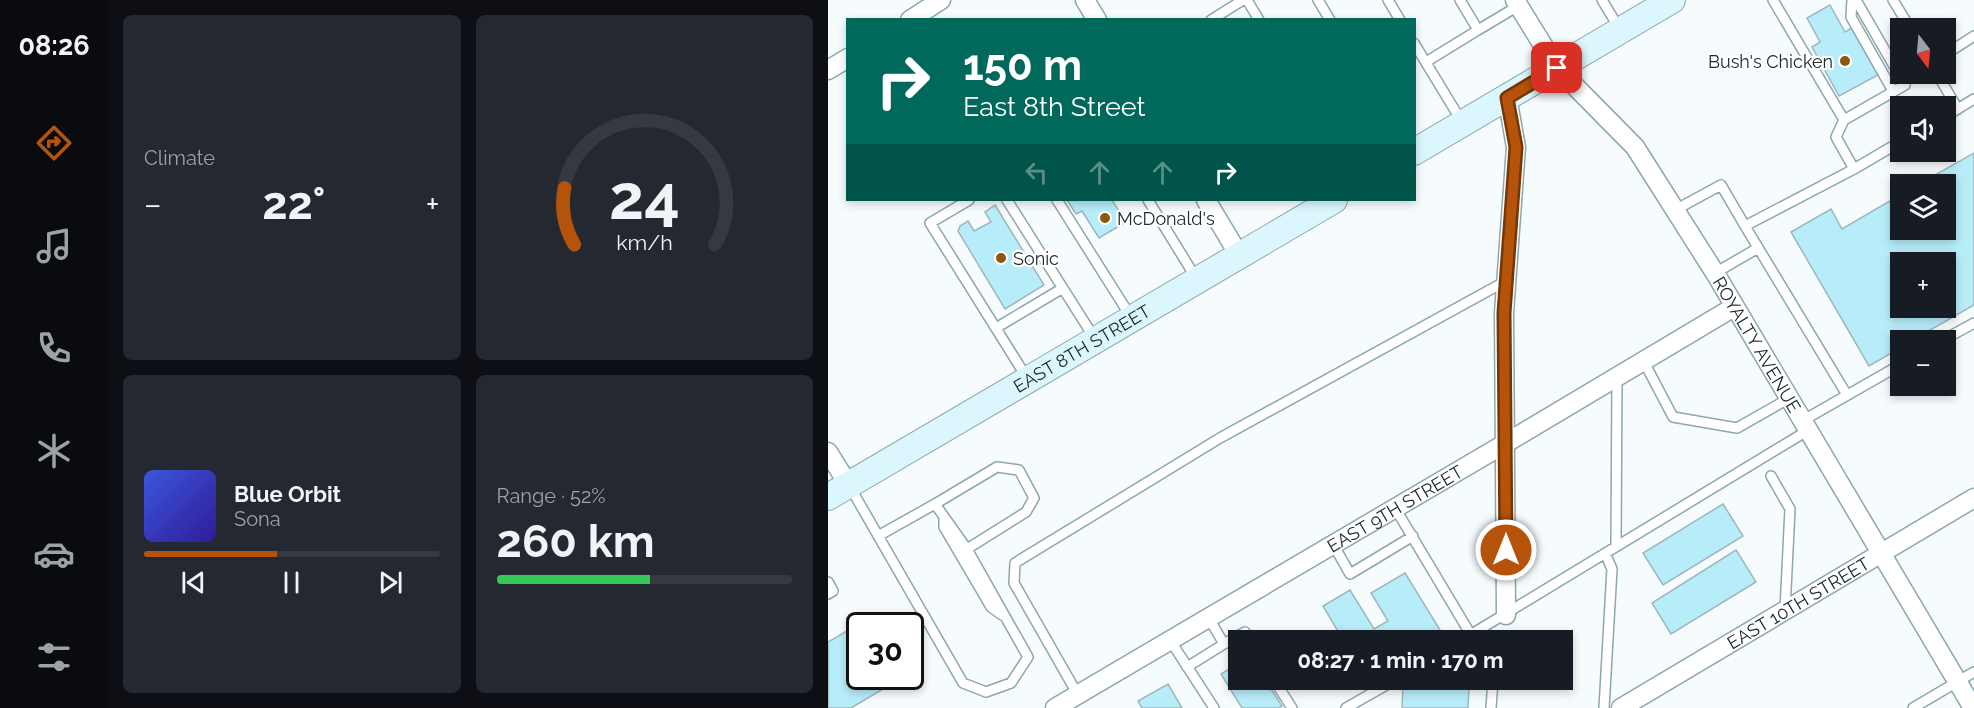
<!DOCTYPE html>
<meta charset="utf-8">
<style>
:root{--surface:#171b24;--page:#242831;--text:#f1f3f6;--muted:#9ea1a6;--line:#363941;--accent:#b45309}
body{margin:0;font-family:Raleway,sans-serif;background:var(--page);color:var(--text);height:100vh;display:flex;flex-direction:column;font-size:22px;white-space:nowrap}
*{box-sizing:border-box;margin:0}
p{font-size:20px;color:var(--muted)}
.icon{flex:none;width:33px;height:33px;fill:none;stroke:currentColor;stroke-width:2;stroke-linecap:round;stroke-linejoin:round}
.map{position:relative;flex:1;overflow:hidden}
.details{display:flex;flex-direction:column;gap:15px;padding:15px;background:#0d0f14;width:720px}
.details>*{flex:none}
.guide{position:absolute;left:18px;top:18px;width:570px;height:183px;border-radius:0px;box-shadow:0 3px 9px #0003;background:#00695c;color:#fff;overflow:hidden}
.needle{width:39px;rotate:164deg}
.controls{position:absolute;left:1062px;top:18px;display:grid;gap:12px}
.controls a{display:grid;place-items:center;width:66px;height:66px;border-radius:0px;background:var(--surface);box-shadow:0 3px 9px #0003;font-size:30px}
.speed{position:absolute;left:18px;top:612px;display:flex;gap:12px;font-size:30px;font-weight:700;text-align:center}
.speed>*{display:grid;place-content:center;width:78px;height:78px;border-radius:50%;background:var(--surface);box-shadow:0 3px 9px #0003;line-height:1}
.speed .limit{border:3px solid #111;border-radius:9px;background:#fff;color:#111}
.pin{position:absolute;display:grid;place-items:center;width:51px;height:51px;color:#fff;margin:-26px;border-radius:12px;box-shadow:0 3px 9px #0006}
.me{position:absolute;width:66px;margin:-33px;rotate:0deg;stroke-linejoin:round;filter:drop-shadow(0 0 4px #0008)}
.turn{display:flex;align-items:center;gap:21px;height:126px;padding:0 18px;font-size:27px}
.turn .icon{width:78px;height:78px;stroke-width:2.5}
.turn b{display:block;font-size:42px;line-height:51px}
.lanes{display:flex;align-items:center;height:57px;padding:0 18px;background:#0003;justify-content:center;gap:30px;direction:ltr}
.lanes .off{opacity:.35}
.big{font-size:45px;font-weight:700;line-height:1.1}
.details .card{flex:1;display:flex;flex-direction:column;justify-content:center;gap:9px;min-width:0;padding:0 21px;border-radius:9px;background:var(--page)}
.details .dial{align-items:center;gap:0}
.dial svg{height:156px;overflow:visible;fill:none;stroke:var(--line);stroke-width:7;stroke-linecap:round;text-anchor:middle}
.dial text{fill:var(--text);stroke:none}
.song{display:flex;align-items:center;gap:18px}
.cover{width:72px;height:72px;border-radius:9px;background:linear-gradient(135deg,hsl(230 70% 55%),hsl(250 70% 35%))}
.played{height:6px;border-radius:3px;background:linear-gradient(90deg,var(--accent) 45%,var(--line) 45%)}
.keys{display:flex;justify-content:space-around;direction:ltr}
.heat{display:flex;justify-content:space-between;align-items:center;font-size:33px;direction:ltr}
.charge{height:9px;border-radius:4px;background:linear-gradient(90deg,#34c759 52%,var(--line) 0)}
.details .tiles{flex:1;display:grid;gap:15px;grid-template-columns:repeat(2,1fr)}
.trip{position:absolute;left:400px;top:630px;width:345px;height:60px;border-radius:0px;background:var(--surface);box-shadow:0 3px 9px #0003;font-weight:700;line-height:60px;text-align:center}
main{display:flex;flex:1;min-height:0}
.tabs{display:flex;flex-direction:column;width:108px;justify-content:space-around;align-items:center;background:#090b0e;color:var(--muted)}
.tabs .icon{width:42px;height:42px}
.tabs .selected{color:var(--accent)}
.tabs b{font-size:27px;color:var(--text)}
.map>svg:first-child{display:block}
.building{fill:#b7edf9;stroke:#9db7bd;stroke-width:1.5;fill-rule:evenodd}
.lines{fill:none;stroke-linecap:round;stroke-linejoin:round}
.lane-casing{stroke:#8da7ad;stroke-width:12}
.street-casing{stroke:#8da7ad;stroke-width:21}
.secondary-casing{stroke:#8da7ad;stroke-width:28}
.lane{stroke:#fff;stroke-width:9}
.street{stroke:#fff;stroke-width:18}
.secondary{stroke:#dbf7fd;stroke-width:26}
.route-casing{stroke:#753606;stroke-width:15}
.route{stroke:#b45309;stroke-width:10}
.poi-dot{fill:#8e560e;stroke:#fff;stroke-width:2}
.labels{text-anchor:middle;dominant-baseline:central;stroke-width:4.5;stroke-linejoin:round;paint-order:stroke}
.poi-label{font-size:18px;fill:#202b2d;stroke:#fff;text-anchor:start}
.street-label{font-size:18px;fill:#202b2d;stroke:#fff}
</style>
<main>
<nav class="tabs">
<b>08:26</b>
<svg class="icon selected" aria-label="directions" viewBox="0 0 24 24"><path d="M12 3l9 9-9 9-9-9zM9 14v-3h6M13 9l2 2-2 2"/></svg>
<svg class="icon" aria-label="music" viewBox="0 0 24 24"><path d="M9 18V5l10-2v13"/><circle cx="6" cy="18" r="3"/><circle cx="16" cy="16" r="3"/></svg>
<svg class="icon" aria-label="phone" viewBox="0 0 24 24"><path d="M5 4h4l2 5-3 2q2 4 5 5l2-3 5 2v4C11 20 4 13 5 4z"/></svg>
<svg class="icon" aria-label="climate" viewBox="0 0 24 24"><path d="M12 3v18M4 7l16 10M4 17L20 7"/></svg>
<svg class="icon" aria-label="car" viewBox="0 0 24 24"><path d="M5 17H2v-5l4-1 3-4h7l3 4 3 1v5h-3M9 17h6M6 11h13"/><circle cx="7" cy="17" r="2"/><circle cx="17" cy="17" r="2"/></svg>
<svg class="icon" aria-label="filters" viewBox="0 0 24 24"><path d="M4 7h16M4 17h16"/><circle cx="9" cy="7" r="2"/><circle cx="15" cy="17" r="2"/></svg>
</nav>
<section class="details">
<div class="tiles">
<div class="card"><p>Climate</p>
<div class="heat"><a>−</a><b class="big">22°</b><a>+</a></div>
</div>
<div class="card dial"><svg viewBox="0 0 100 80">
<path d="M14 69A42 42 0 1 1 86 69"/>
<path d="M14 69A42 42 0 0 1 9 40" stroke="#b45309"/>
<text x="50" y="56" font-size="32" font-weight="700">24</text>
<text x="50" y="72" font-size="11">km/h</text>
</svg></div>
<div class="card">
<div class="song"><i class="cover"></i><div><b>Blue Orbit</b><p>Sona</p></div></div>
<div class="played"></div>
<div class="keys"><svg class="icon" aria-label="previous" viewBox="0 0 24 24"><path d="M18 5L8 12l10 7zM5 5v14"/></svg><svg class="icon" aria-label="pause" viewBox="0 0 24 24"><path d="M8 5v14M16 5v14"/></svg><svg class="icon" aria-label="next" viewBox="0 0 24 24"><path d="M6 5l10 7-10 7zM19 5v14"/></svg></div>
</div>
<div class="card"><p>Range · 52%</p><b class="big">260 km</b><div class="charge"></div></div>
</div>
</section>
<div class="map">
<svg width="1146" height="708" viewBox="0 0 1146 708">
<rect width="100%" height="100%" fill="#f6fbfd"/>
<path class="building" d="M1002 5 1017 32 1024 28 1050 75 1011 96 984 47 992 42 979 18Z
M1146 153V305L1085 340H1072V348L1041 366 963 232 1003 209 1014 229 1072 195V230H1118V184H1091ZM1072 262H1118V308H1072Z
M239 200H284L298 222 271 238 254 211 248 214Z
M167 205 216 285 177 309 130 231 132 226 140 221 146 231 163 222 157 212Z
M895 504 915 536 835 585 815 553Z
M908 550 928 582 843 634 824 603Z
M577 573 612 630 594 640H515L495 606 522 590 546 629 560 621 543 593Z
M39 619 43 626H32V676L74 678 23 708H0V642Z
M411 663V680H437L454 706 451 708H414L393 674Z
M340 684 354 708H314L310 701Z
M575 684 641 688 640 708H574Z"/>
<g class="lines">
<g class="lane-casing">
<path id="lane" d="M419 0 431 20
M490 0 502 20
M560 0 572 20
M774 0 791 28
M945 0 1016 120 1077 85 1028 0
M1024 0 1023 17 1065 91
M1065 0 1082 28
M383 20 415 0
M650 30 690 6
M586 43 634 122
M1118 54 1146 36
M598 62 650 30 632 0
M1109 74 1130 109
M1118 116 1146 99
M1016 120 1008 137 1026 169
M141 200 102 223 199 378
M179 200 267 339
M229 200 303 317
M320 200 368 278
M847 210 893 185 917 226
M887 273 930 248
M168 328 235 288
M1115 340 1146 323
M815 360 845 417 909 428 960 399
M1019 395 917 226 1026 169 1072 142
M974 421 1072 365
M943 476 962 509 957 610
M22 487 135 683 158 692 183 683 200 657 139 549 107 504 50 536
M107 504 169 467 191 470 206 498 198 512 139 549
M567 508 646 640
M116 517V527L163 607 174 615
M505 544 522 574 585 536
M788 546 789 375
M0 582 5 591 0 594
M342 640 386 708
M634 640 979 431
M396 644 417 632 422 640
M359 667 396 644 380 617
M446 680 464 708
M250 695 186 583 187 563 392 438 678 281
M518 708 567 680
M663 708 665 680
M776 708 784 569 777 553
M1085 708 1146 672"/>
</g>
<g class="street-casing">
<g id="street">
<path d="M257 0 269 20"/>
<path id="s1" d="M687 0 729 68 807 147 887 273 1145 708"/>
<path d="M82 20 113 0"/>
<path d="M0 70 20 58"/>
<path d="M378 200 411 255"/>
<path d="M0 452 20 484"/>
<path d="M678 615 676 313 688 147 679 97"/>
<path id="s2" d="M227 708 678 443 906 307"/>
<path id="s3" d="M793 708 1146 498"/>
</g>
</g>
<g class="secondary-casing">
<g id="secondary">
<path d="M586 152 844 0"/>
<path id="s4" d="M0 497 506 200"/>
</g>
</g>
<use href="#lane" class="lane"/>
<use href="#street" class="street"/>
<use href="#secondary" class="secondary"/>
</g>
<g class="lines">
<g class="route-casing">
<path id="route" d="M678 550 676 313 688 147 679 98 729 68"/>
</g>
<use href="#route" class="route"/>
</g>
<g class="poi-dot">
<circle cx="1017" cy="61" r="6"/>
<circle cx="277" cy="218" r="6"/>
<circle cx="173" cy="258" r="6"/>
</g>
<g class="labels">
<g class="poi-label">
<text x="1005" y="61" text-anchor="end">Bush's Chicken</text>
<text x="289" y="218">McDonald's</text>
<text x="185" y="258">Sonic</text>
</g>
<g class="street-label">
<text stroke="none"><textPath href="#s1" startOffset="423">ROYALTY AVENUE</textPath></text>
<text stroke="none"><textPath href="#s4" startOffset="294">EAST 8TH STREET</textPath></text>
<text stroke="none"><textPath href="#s2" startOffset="394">EAST 9TH STREET</textPath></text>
<text stroke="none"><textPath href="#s3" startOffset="206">EAST 10TH STREET</textPath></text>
</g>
</g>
</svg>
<div class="controls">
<a><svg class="needle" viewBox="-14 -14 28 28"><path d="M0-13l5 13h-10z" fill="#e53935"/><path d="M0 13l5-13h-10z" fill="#9ea1a6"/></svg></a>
<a><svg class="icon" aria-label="sound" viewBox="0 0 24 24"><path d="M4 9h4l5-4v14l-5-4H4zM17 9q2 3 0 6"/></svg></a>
<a><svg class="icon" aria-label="layers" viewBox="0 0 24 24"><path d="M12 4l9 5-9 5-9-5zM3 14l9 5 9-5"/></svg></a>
<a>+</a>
<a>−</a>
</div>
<div class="speed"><div class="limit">30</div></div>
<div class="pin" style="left:729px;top:68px;background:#d93025"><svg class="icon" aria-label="arrive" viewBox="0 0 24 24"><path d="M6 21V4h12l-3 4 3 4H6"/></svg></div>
<svg class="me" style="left:678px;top:550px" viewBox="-20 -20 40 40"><circle r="17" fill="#b45309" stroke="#fff" stroke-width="3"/><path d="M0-11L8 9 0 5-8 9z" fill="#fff"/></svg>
<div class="trip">08:27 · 1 min · 170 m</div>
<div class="guide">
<div class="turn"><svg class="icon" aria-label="right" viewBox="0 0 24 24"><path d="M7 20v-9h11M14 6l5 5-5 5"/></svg><div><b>150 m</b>East 8th Street</div></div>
<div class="lanes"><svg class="icon off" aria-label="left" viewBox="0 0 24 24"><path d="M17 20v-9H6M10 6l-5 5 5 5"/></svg><svg class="icon off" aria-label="ahead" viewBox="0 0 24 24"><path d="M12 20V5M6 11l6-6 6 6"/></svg><svg class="icon off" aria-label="ahead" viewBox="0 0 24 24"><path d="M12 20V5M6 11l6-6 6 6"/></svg><svg class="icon" aria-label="right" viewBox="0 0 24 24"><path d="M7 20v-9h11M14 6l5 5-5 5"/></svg></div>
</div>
</div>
</main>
